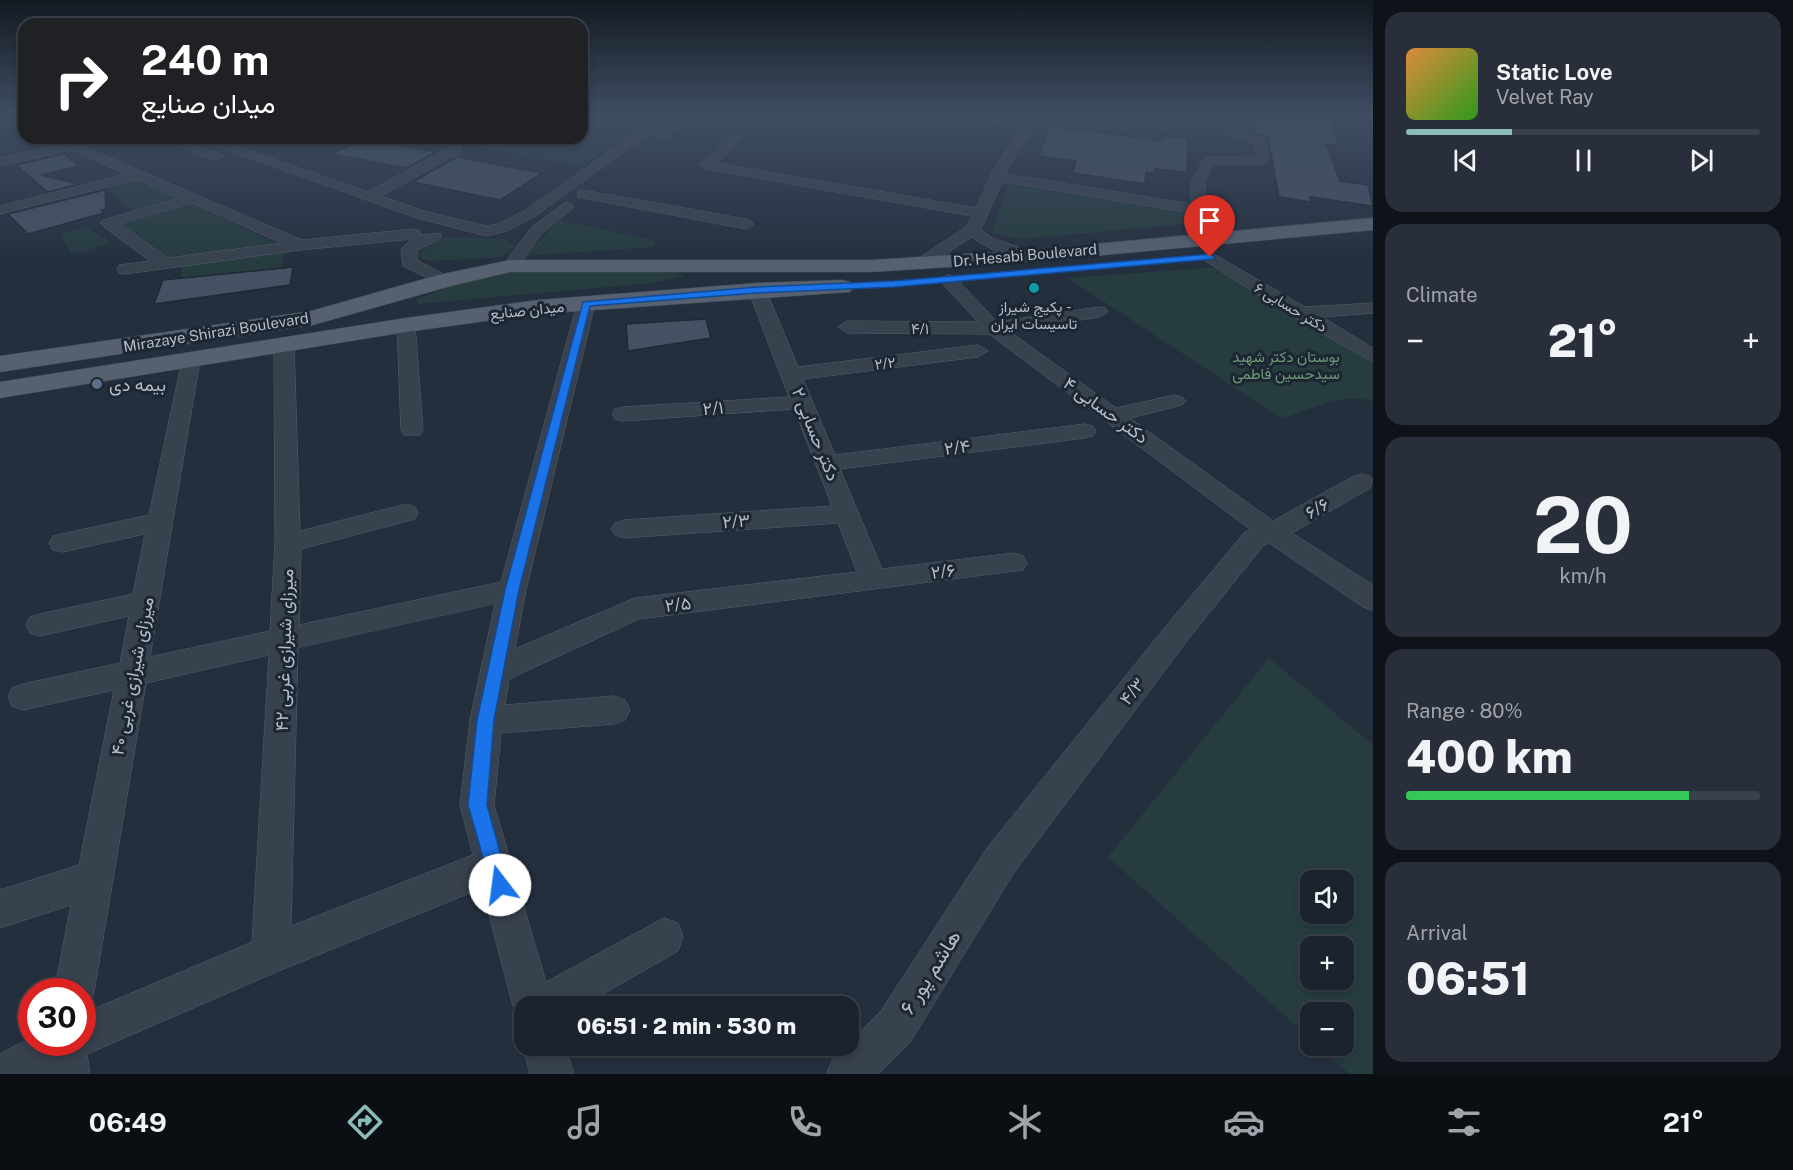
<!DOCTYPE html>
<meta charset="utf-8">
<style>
:root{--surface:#1b232e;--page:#282f3a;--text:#f1f3f6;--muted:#a0a4aa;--line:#39404a;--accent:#8bbbb9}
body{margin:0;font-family:"Public Sans",Vazirmatn,sans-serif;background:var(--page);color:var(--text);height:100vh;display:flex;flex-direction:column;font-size:22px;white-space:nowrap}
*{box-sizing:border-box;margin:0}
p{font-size:20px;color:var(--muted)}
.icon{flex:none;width:33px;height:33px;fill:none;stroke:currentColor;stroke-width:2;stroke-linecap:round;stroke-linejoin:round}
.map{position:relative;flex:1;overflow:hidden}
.panel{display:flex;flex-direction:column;gap:12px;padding:12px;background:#0f1319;width:420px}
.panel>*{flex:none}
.banner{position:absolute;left:18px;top:18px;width:570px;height:126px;border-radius:18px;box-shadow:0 3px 9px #0003,0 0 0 2px var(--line);background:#202124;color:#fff;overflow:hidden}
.buttons{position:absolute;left:1300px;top:870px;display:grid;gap:12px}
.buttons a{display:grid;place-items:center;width:54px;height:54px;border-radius:12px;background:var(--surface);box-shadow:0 3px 9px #0003,0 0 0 2px var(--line);font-size:30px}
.speed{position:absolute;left:18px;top:978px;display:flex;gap:12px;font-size:30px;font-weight:700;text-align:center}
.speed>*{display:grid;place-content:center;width:78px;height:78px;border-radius:50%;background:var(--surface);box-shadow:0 3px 9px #0003,0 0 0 2px var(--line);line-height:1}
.speed .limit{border:9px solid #d22;background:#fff;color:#111}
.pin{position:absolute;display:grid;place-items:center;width:51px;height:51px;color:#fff;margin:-62px -26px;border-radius:50% 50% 50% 0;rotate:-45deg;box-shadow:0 0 6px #0007}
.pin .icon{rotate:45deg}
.me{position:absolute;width:66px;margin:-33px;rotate:345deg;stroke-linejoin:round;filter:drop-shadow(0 0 4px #0008)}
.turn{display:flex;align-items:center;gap:21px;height:126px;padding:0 24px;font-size:27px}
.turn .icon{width:78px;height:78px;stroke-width:2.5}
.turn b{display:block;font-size:42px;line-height:51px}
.big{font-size:45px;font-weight:800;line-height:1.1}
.panel .card{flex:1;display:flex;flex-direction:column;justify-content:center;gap:9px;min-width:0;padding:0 21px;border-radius:18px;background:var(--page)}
.panel .dial{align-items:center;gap:0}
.dial b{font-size:78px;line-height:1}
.song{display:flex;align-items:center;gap:18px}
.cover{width:72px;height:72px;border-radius:9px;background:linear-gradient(135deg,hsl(30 70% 55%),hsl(110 70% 35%))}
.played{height:6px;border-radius:3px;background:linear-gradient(90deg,var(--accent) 30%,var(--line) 30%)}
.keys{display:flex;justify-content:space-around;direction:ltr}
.heat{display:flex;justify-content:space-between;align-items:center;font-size:33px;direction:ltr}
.charge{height:9px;border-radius:4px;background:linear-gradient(90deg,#34c759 80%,var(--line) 0)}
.trip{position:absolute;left:514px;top:996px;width:345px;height:60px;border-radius:18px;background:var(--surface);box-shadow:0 3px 9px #0003,0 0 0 2px var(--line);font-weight:800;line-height:60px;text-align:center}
.dock{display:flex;height:96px;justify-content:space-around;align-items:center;background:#0b0e12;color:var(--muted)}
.dock .icon{width:42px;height:42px}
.dock .current{color:var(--accent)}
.dock b{font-size:27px;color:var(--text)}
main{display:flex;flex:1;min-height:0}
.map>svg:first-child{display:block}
.green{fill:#263c3f;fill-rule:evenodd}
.building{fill:#455162;stroke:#1f2835;stroke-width:1.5}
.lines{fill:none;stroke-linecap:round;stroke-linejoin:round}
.minor-casing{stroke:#565f6c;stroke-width:1}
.major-casing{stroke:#414a57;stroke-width:1}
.minor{fill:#38414e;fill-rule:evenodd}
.major{fill:#56606e;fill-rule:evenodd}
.route{fill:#1a73e8;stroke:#114b97;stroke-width:1.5}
.culture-dot{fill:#0f9aa8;stroke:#1d2633;stroke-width:2}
.service-dot{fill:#5c6f8a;stroke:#1d2633;stroke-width:2}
.labels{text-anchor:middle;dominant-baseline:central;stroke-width:6;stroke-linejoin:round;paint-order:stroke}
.far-street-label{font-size:15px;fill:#b4bcc9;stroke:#1d2633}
.far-poi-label{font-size:15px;fill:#b4bcc9;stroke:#1d2633}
.far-park-label{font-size:15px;fill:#6b9a76;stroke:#1d2633}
.poi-label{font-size:18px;fill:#b4bcc9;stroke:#1d2633;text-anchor:start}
.street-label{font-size:18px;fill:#b4bcc9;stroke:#1d2633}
.near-street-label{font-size:21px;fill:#b4bcc9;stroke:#1d2633}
</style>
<main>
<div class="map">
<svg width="1373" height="1074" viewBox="0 0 1373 1074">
<rect width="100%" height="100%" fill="#242f3e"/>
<path class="green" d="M582 114H657L582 166 427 138H582Z
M1064 114H1097L1148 121 1146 137 1059 125Z
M1156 114 1221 117 1222 128 1156 119Z
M1156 123 1213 129 1216 139 1157 132Z
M136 177 182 199 133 212 104 186Z
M1009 185 1183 212 1187 224 1020 239 991 233Z
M188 202 276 243 171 259 118 222Z
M558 220 656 241 653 247 526 256Z
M85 227 110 242 81 253 71 252 60 234Z
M443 237 505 239 516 246 502 257 429 261 422 259 418 254Z
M284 250 282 268 180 278 183 264Z
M1219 267 1373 361V402C1349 390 1306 410 1282 419L1068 278Z
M672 270 684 276 653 283 418 304 417 299 459 283 505 271Z
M1269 658 1373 745V1074H1350L1318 1046H1344V1012H1311V1039L1108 857ZM1311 880H1344V914H1311ZM1311 946H1344V980H1311Z"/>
<path class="building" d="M1251 114 1328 116 1340 146 1326 144 1340 181 1368 185 1373 206 1310 197 1311 202 1279 197 1268 137 1255 134Z
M1050 126 1162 141 1163 135 1188 139 1187 173 1155 168 1154 173 1146 172 1145 184 1073 173 1076 161 1039 156Z
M364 139 436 152 406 168 332 154Z
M64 154 79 166 41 175 79 184 48 192 16 165Z
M457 157 542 173 500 200 413 182Z
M105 190 106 209 101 210 104 213 28 234 8 214Z
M293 267 290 285 154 304 163 280Z
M706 319 711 338 628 351 626 324Z"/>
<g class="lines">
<g class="minor-casing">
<path id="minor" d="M663 114H676L534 217 507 231 486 236 414 217 195 138H213L368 192 451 146H461V152L381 196 424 211 486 226 498 224 524 211Z
M684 114H697L663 140H655V134Z
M951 114H984L1025 119 1028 114H1040L1005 174 1191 204V181L1205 157 1255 156 1256 145 1226 135 1219 114H1231L1235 130 1266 140 1269 160 1262 164H1214L1205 181 1206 239 1198 244 1190 239 1191 213 1002 182 981 229 992 238 1035 253 1037 256 1035 259C1021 263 983 247 972 237L922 269 916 268 914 264 916 260 966 227 972 216 707 169 700 165 737 133 743 137 717 163 976 208 990 177 1021 126 957 118Z
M1361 114H1373V119L1363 116Z
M161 138H179L224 156 217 160 212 159Z
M73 142 302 240 414 229 420 231 421 235 440 233 442 236C437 243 424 245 417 251V260L455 280 452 284H440L403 266 401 249 412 239 300 250 125 274 119 273 117 269 119 265 150 261 103 226 100 223 103 220 179 198 138 179 0 214V206L126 174 72 150 0 166V158ZM192 203 282 243 168 258 120 224Z
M583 190 746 219 754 224 746 229 578 197V191Z
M567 202 574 206 572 209 542 233 516 270H504L502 266 532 227Z
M1210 252 1305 307 1373 303V313L1322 317 1373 348V362L1293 317 1204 260 1202 257 1204 254Z
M948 275 954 276 997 322 1099 307 1105 308 1108 312 1099 317 1009 331 1116 408 1175 395 1182 397 1186 401 1182 405 1130 418 1273 521 1354 476 1362 474 1370 476 1373 481 1370 488 1292 533 1373 585V610L1363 607 1269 543 1263 546 1186 642 1013 874 911 1041 878 1074H826L833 1059 881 1011 987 848 1166 626 1245 532 1251 530 989 334 847 333 838 327 847 321 978 322 939 280Z
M757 285 766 290 798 367 978 345 988 351 978 357 803 379 835 455 1085 424 1093 426 1096 431 1093 436 1085 438 840 469 882 569 1014 553 1023 556 1027 563 1023 570 639 619 509 679 505 705 614 696 625 700 630 710 625 720 614 724 501 733 494 805 546 982 664 918 678 923 683 937 678 951 582 1006H525V1023L519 1020 513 1006 482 888 281 970 87 1054 90 1074H0V1054L32 1037V1042H82V1014L252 942 269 655 146 683 94 992 88 1006 82 1009V992H54L71 905 0 928V890L79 865 114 690 23 710 12 706 8 697 12 688 23 684 120 663 129 616 40 636 30 633 26 625 30 617 40 614 133 594 145 534 62 552 53 550 49 543 53 536 62 534 149 515 183 356H197L200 360 150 657 270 631 275 543 274 345 277 341H291L294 345 300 531 406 504 415 507 418 513 415 519 301 549 299 625 501 582 577 304 580 300H592L595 304 526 590 515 649 635 598 857 572 838 523 624 538 615 535 611 529 615 523 624 520 832 506 794 409 623 421 615 419 612 414 615 409 623 407 789 397 748 290ZM495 604 470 720 460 805 473 855 291 926 298 648Z
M406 319 415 325 423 430 420 435H404L401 430 397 325Z
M525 1041V1046H565L574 1074H530L523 1046Z"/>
</g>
<g class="major-casing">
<path id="major" d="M1373 218V230L1029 262 871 272H510L451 286 313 325 0 372V356L311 311 438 275 510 260H871L1029 250Z
M842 280 850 282 853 287 850 292 538 314 406 332 0 398V382L406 318 538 300 757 283Z"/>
</g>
<use href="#minor" class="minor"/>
<use href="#major" class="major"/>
</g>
<linearGradient id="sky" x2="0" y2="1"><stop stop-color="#141a22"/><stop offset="0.43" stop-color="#3f4d63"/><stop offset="1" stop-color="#3f4d63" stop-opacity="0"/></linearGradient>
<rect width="1373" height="264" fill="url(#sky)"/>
<path class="route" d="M1210 254 1214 257 1213 259 894 287 757 293 590 306 519 590 494 720 487 805 509 885 506 892 500 895 493 892 468 805 477 720 505 590 583 302 757 287 894 281Z"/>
<circle class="culture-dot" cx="1034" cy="288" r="6"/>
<circle class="service-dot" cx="97" cy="384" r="6"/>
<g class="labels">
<g class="far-street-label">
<text transform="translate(1025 255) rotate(-5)">Dr. Hesabi Boulevard</text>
<text transform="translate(1291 307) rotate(31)">۶ دکتر حسابی</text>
<text transform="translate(527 310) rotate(-6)">میدان صنایع</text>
<text x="920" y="328">۴/۱</text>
<text transform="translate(216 332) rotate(-9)">Mirazaye Shirazi Boulevard</text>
<text transform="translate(885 363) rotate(-7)">۲/۲</text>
</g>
<g class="far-poi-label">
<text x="1034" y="306">پکیج شیراز -<tspan x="1034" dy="17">تاسیسات ایران</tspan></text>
</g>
<g class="far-park-label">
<text x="1286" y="356">بوستان دکتر شهید<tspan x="1286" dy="17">سیدحسین فاطمی</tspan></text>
</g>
<g class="poi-label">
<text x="109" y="384">بیمه دی</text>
</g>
<g class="street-label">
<text transform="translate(713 408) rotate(-4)">۲/۱</text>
<text transform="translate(1106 410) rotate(36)">دکتر حسابی ۴</text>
<text transform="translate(816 434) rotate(68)">دکتر حسابی ۲</text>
<text transform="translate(957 447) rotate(-7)">۲/۴</text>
<text transform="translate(1317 508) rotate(-30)">۶/۶</text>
<text transform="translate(736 521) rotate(-4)">۲/۳</text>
<text transform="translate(943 571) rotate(-7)">۲/۶</text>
<text transform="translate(678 604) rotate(-7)">۲/۵</text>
<text transform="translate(284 650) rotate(-88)">میرزای شیرازی غربی ۴۲</text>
<text transform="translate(132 676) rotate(-79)">میرزای شیرازی غربی ۴۰</text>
<text transform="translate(1132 691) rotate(-52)">۴/۳</text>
</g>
<g class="near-street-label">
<text transform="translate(930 972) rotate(-58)">هاشم پور ۶</text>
</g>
</g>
</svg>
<div class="buttons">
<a><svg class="icon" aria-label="sound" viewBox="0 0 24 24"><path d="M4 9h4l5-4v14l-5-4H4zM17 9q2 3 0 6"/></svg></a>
<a>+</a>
<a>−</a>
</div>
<div class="speed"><div class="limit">30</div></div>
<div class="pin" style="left:1210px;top:257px;background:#d93025"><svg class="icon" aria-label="arrive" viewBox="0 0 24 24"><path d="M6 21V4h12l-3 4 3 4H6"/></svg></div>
<svg class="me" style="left:500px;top:885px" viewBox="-20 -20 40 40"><circle r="19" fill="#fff"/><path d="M0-13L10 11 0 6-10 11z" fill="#1a73e8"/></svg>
<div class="trip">06:51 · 2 min · 530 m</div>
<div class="banner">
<div class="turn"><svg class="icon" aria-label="right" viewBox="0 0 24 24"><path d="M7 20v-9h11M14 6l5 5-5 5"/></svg><div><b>240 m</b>میدان صنایع</div></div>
</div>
</div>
<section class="panel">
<div class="card">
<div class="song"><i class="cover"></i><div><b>Static Love</b><p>Velvet Ray</p></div></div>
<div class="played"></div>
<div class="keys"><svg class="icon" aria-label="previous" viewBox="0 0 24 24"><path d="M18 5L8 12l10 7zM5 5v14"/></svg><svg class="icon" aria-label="pause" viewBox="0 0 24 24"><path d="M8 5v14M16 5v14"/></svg><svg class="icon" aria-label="next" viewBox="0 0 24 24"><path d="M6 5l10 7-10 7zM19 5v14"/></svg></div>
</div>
<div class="card"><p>Climate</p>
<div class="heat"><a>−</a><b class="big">21°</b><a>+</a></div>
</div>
<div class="card dial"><b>20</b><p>km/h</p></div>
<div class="card"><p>Range · 80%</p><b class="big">400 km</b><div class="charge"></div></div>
<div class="card"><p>Arrival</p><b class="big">06:51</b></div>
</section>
</main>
<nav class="dock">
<b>06:49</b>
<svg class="icon current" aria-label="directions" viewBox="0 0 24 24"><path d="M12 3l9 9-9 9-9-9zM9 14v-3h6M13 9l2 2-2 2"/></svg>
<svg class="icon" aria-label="music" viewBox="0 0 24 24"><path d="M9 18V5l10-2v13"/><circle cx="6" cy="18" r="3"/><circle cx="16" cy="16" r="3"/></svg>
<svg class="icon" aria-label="phone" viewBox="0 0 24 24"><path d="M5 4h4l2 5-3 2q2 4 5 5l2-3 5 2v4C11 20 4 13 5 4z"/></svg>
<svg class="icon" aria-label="climate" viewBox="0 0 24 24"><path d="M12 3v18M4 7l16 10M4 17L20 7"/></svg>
<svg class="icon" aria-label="car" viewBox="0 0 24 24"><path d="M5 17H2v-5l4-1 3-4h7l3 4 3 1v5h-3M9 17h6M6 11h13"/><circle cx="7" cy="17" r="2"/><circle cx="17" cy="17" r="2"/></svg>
<svg class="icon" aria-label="filters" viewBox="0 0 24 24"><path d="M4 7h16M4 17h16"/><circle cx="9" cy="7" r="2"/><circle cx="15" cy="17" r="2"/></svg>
<b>21°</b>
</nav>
